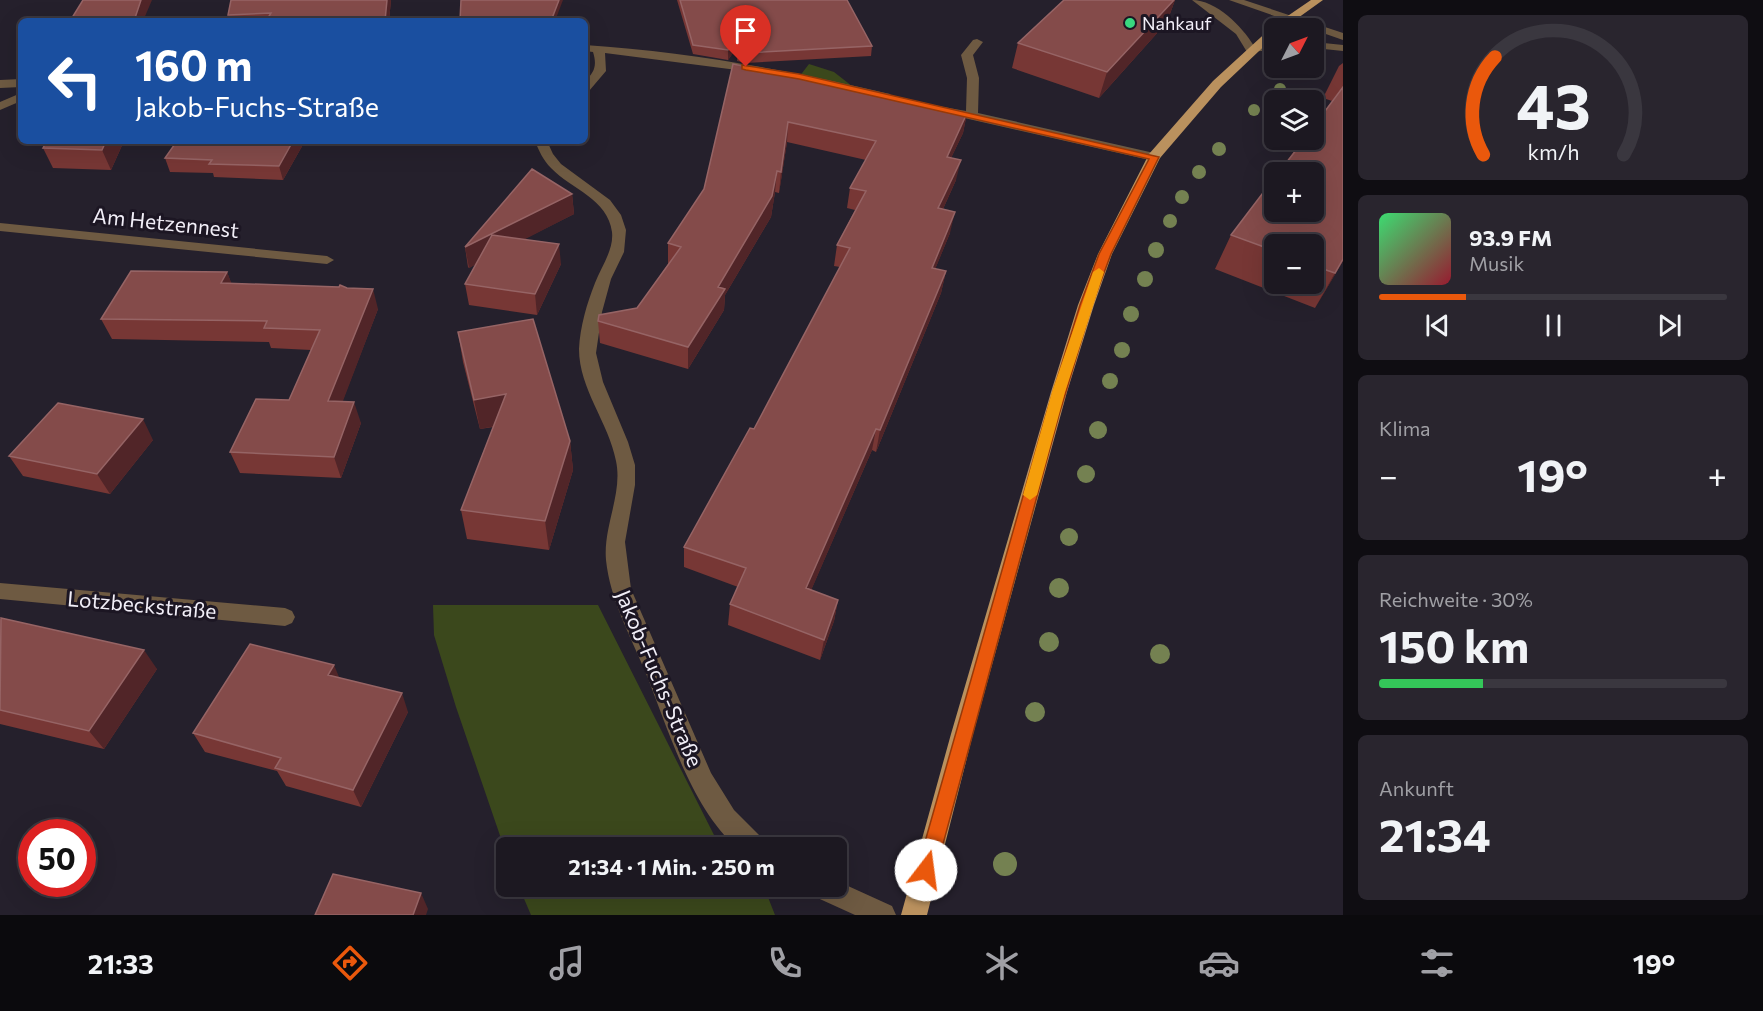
<!DOCTYPE html>
<html lang="de">
<meta charset="utf-8">
<style>
:root{--surface:#1c1821;--page:#29252e;--text:#f1f3f6;--muted:#a0a0a5;--line:#3a373f;--accent:#ea580c}
body{margin:0;font-family:Commissioner,sans-serif;background:var(--page);color:var(--text);height:100vh;display:flex;flex-direction:column;font-size:22px;white-space:nowrap}
*{box-sizing:border-box;margin:0}
p{font-size:20px;color:var(--muted)}
.icon{flex:none;width:33px;height:33px;fill:none;stroke:currentColor;stroke-width:2;stroke-linecap:round;stroke-linejoin:round}
.map{position:relative;flex:1;overflow:hidden}
.panel{display:flex;flex-direction:column;gap:15px;padding:15px;background:#0f0d12;width:420px}
.panel>*{flex:none}
.top-card{position:absolute;left:18px;top:18px;width:570px;height:126px;border-radius:9px;box-shadow:0 6px 24px #0002,0 0 0 2px var(--line);background:#1a4fa0;color:#fff;overflow:hidden}
.needle{width:39px;rotate:48deg}
.tools{position:absolute;left:1264px;top:18px;display:grid;gap:12px}
.tools a{display:grid;place-items:center;width:60px;height:60px;border-radius:9px;background:var(--surface);box-shadow:0 6px 24px #0002,0 0 0 2px var(--line);font-size:30px}
.speed{position:absolute;left:18px;top:819px;display:flex;gap:12px;font-size:30px;font-weight:700;text-align:center}
.speed>*{display:grid;place-content:center;width:78px;height:78px;border-radius:50%;background:var(--surface);box-shadow:0 6px 24px #0002,0 0 0 2px var(--line);line-height:1}
.speed .limit{border:9px solid #d22;background:#fff;color:#111}
.pin{position:absolute;display:grid;place-items:center;width:51px;height:51px;color:#fff;margin:-62px -26px;border-radius:50% 50% 50% 0;rotate:-45deg;box-shadow:0 0 6px #0007}
.pin .icon{rotate:45deg}
.me{position:absolute;width:66px;margin:-33px;rotate:15deg;stroke-linejoin:round;filter:drop-shadow(0 0 4px #0008)}
.turn{display:flex;align-items:center;gap:21px;height:126px;padding:0 18px;font-size:27px}
.turn .icon{width:78px;height:78px;stroke-width:2.5}
.turn b{display:block;font-size:42px;line-height:51px}
.big{font-size:45px;font-weight:700;line-height:1.1}
.panel .card{flex:1;display:flex;flex-direction:column;justify-content:center;gap:9px;min-width:0;padding:0 21px;border-radius:9px;background:var(--page)}
.panel .dial{align-items:center;gap:0}
.dial svg{height:156px;overflow:visible;fill:none;stroke:var(--line);stroke-width:7;stroke-linecap:round;text-anchor:middle}
.dial text{fill:var(--text);stroke:none}
.song{display:flex;align-items:center;gap:18px}
.cover{width:72px;height:72px;border-radius:9px;background:linear-gradient(135deg,hsl(140 70% 55%),hsl(350 70% 35%))}
.played{height:6px;border-radius:3px;background:linear-gradient(90deg,var(--accent) 25%,var(--line) 25%)}
.keys{display:flex;justify-content:space-around;direction:ltr}
.heat{display:flex;justify-content:space-between;align-items:center;font-size:33px;direction:ltr}
.charge{height:9px;border-radius:4px;background:linear-gradient(90deg,#34c759 30%,var(--line) 0)}
.trip{position:absolute;left:496px;top:837px;width:351px;height:60px;border-radius:9px;background:var(--surface);box-shadow:0 6px 24px #0002,0 0 0 2px var(--line);font-weight:700;line-height:60px;text-align:center}
.dock{display:flex;height:96px;justify-content:space-around;align-items:center;background:#0b0a0d;color:var(--muted)}
.dock .icon{width:42px;height:42px}
.dock .selected{color:var(--accent)}
.dock b{font-size:27px;color:var(--text)}
main{display:flex;flex:1;min-height:0}
.map>svg:first-child{display:block}
.green{fill:#3b481c}
.lines{fill:none;stroke-linecap:round;stroke-linejoin:round}
.minor{fill:#6e5a42;fill-rule:evenodd}
.major{fill:#ba915e;fill-rule:evenodd}
.tree{fill:#748151}
.wall{fill:#773735;fill-rule:evenodd}
.shaded-wall{fill:#512528}
.building{fill:#844b4a;stroke:#966465;stroke-width:1.5}
.route{fill:#ea580c;stroke:#983908;stroke-width:1.5}
.slow{fill:#f59e0b}
.poi-dot{fill:#39d87f;stroke:#1c1623;stroke-width:2}
.labels{text-anchor:middle;dominant-baseline:central;stroke-width:6;stroke-linejoin:round;paint-order:stroke}
.far-poi-label{font-size:18px;fill:#f2eff8;stroke:#1c1623;text-anchor:start}
.street-label{font-size:21px;fill:#f2eff8;stroke:#1c1623}
</style>
<main>
<div class="map">
<svg width="1343" height="915" viewBox="0 0 1343 915">
<rect width="100%" height="100%" fill="#25202c"/>
<path class="green" d="M809 64 834 72 857 90 799 77Z
M433 605H598L714 835 724 847 507 848V856L456 707 434 635Z
M519 887H764L775 915H531Z"/>
<g class="lines">
<path class="minor" d="M1192 0C1216 0 1242 26 1254 46L1275 44V50L1247 52 1236 34Z
M1229 0H1244L1343 33V40Z
M977 39 983 42 973 55 979 78 978 113 1154 153 1161 157 1154 161 938 112 936 109 938 106 966 111 967 78 961 55 973 40Z
M1314 42 1343 45V51L1314 48Z
M585 45C688 52 790 70 890 94L892 97 886 101 737 70 605 53 606 71 589 91 585 92V81C595 72 597 65 593 52L585 51Z
M21 79V87L0 88V80Z
M21 93V101L0 110V102Z
M535 141H547L553 154 561 164 610 200 621 215 626 230 624 252 611 279 602 312 596 353 603 382 628 442 635 465V485L625 542 631 589 711 773 734 810 764 840 767 848H737C690 806 668 728 645 671 630 635 610 599 606 560 603 526 623 494 616 461 609 423 579 389 579 349 580 327 587 303 595 283 601 267 614 250 612 232 608 199 571 189 551 168 543 160 539 151 535 141Z
M0 223 327 256 334 260 327 264 0 231Z
M0 583 285 608 292 611 295 617 292 623 285 626 0 599Z
M837 881 892 906 896 915H855L811 895 808 886H837Z"/>
<path class="major" d="M1311 0H1323L1284 28H1275V36L1221 87 1160 158 1112 254 1094 305 1067 392 973 734 927 915H901L951 734 1051 392 1078 305 1098 254 1149 154 1213 81 1273 26Z"/>
</g>
<g class="tree">
<circle cx="1280" cy="89" r="6"/>
<circle cx="1254" cy="110" r="6"/>
<circle cx="1219" cy="149" r="7"/>
<circle cx="1199" cy="172" r="7"/>
<circle cx="1182" cy="197" r="7"/>
<circle cx="1170" cy="221" r="7"/>
<circle cx="1156" cy="250" r="8"/>
<circle cx="1145" cy="279" r="8"/>
<circle cx="1131" cy="314" r="8"/>
<circle cx="1122" cy="350" r="8"/>
<circle cx="1110" cy="381" r="8"/>
<circle cx="1098" cy="430" r="9"/>
<circle cx="1086" cy="474" r="9"/>
<circle cx="1069" cy="537" r="9"/>
<circle cx="1059" cy="588" r="10"/>
<circle cx="1049" cy="642" r="10"/>
<circle cx="1160" cy="654" r="10"/>
<circle cx="1035" cy="712" r="10"/>
<circle cx="1005" cy="864" r="12"/>
</g>
<path class="wall" d="M231 0H391L389 21H230L228 15Z
M677 0H847L872 46 871 56 746 63 737 61 738 51 739 44 728 60 693 54Z
M1175 0 1167 22 1099 98 1012 68 1018 43Z
M1343 63V261L1315 308 1215 269 1231 235 1332 101 1323 98 1339 66ZM1275 244H1314V284H1275Z
M733 64 967 113 963 133 951 158 956 180 943 209 950 233 935 269 946 271 941 293 876 452 872 450 811 590 838 600 834 621 820 660 728 625 730 604 738 587 684 567V547L754 429 840 267 834 266 837 245 855 210 847 208 850 188 866 160 787 142 779 193 775 192 771 217 725 295 724 310 688 369 600 343 598 321 637 308 668 264V243L704 189Z
M47 141H124L111 170 53 168 43 148Z
M305 141 283 180 214 177 213 173 170 172 165 158Z
M572 194 574 214 524 239 561 264 537 315 469 305 465 284 476 264 469 268 468 267 465 247Z
M227 272 231 283 378 309 342 402 361 423 341 478 240 473 230 452 289 400 311 350 271 348 269 342 112 339 101 319Z
M458 332 570 441 573 470 549 550 467 539 461 510 493 427 480 429 463 362Z
M153 440 110 494 23 476 9 456Z
M0 619 157 669 104 749 0 724Z
M339 677 408 712 361 807 286 786 277 771 205 752 193 733Z"/>
<path class="shaded-wall" d="M141 0H152L143 21H134Z
M387 0H391L389 21H385Z
M559 0H563L555 21H551Z
M1174 0H1175L1167 22 1099 98 1107 72Z
M742 31V41L728 60V50Z
M967 113 963 133 942 177 947 157Z
M788 122 787 142 779 193 781 172Z
M106 141H124L111 170 102 150Z
M293 141H305L283 180 279 166Z
M961 160 956 180 934 229 938 208Z
M777 171 775 192 771 217 725 295 724 310 688 369V347Z
M572 194 574 214 469 268 465 247Z
M955 212 950 233 927 289 932 268Z
M559 244 561 264 537 315 535 294Z
M1343 259V261L1315 308Z
M946 271 941 293 876 452 880 430Z
M227 272 235 292 221 283Z
M373 289 378 309 335 422 328 401Z
M506 394 511 423 480 429 474 400Z
M354 402 361 423 341 478 334 457Z
M143 419 153 440 110 494 97 474Z
M876 429 872 450 803 609 806 588Z
M570 441 573 470 549 550 545 521Z
M838 600 834 621 820 660 824 640Z
M144 650 157 669 104 749 89 731Z
M334 665 342 684 328 675Z
M402 693 408 712 361 807 353 790Z
M421 893 428 909 426 915H413Z"/>
<path class="building" d="M83 0H141L134 21H70Z
M231 0H387L385 21H266L271 13 228 15Z
M461 0H559L551 21H460Z
M680 0H847L872 46 746 53 738 51 742 31 728 50 693 45Z
M1064 0H1174L1107 72 1018 43Z
M733 64 967 113 947 157 961 160 938 208 955 212 932 268 946 271 880 430 876 429 806 588 838 600 824 640 730 604 746 568 684 547 750 428 754 429 850 248 837 245 866 191 850 188 876 141 788 122 781 172 777 171 772 196 718 287 725 289 688 347 598 321 599 315 637 308 681 247 668 243 704 189Z
M1343 87V259L1335 273 1314 266V244H1275V251L1231 235 1275 177V212H1314V172H1279L1304 140H1314V126Z
M47 141H106L102 150 43 148Z
M177 141H293L279 166 209 164 212 160 165 158Z
M532 169 572 194 465 247Z
M492 235 559 244 535 294 465 284Z
M131 271 227 272 221 283 339 287 340 285 347 288 373 289 328 401 354 402 334 457 230 452 256 399 289 400 320 330 264 328 267 321 101 319Z
M533 319 570 441 545 521 461 510 506 394 474 400 458 332Z
M58 403 143 419 97 474 9 456Z
M1 618 144 650 89 731 0 710Z
M250 644 334 665 328 675 402 693 353 790 275 768 281 758 193 733Z
M333 874 421 893 413 915H315Z"/>
<path class="route" d="M742 65 799 74 1159 157 1111 254 1092 305 1059 415 936 870 933 876 926 879 920 876 917 870 1046 415 1080 305 1099 254 1149 159 799 79 746 70 742 69Z"/>
<path class="slow" d="M1099 268 1104 272 1065 392 1037 495 1030 500 1023 495 1052 392 1093 272Z"/>
<circle class="poi-dot" cx="1130" cy="23" r="6"/>
<g class="labels">
<g class="far-poi-label">
<text x="1142" y="23">Nahkauf</text>
</g>
<g class="street-label">
<text transform="translate(166 222) rotate(6)">Am Hetzennest</text>
<text transform="translate(142 604) rotate(5)">Lotzbeckstraße</text>
<text transform="translate(660 678) rotate(67)">Jakob-Fuchs-Straße</text>
</g>
</g>
</svg>
<div class="tools">
<a><svg class="needle" viewBox="-14 -14 28 28"><path d="M0-13l5 13h-10z" fill="#e53935"/><path d="M0 13l5-13h-10z" fill="#a0a0a5"/></svg></a>
<a><svg class="icon" aria-label="layers" viewBox="0 0 24 24"><path d="M12 4l9 5-9 5-9-5zM3 14l9 5 9-5"/></svg></a>
<a>+</a>
<a>−</a>
</div>
<div class="speed"><div class="limit">50</div></div>
<div class="pin" style="left:746px;top:67px;background:#d93025"><svg class="icon" aria-label="arrive" viewBox="0 0 24 24"><path d="M6 21V4h12l-3 4 3 4H6"/></svg></div>
<svg class="me" style="left:926px;top:870px" viewBox="-20 -20 40 40"><circle r="19" fill="#fff"/><path d="M0-13L10 11 0 6-10 11z" fill="#ea580c"/></svg>
<div class="trip">21:34 · 1 Min. · 250 m</div>
<div class="top-card">
<div class="turn"><svg class="icon" aria-label="left" viewBox="0 0 24 24"><path d="M17 20v-9H6M10 6l-5 5 5 5"/></svg><div><b>160 m</b>Jakob-Fuchs-Straße</div></div>
</div>
</div>
<section class="panel">
<div class="card dial"><svg viewBox="0 0 100 80">
<path d="M14 69A42 42 0 1 1 86 69"/>
<path d="M14 69A42 42 0 0 1 20 19" stroke="#ea580c"/>
<text x="50" y="56" font-size="32" font-weight="700">43</text>
<text x="50" y="72" font-size="11">km/h</text>
</svg></div>
<div class="card">
<div class="song"><i class="cover"></i><div><b>93.9 FM</b><p>Musik</p></div></div>
<div class="played"></div>
<div class="keys"><svg class="icon" aria-label="previous" viewBox="0 0 24 24"><path d="M18 5L8 12l10 7zM5 5v14"/></svg><svg class="icon" aria-label="pause" viewBox="0 0 24 24"><path d="M8 5v14M16 5v14"/></svg><svg class="icon" aria-label="next" viewBox="0 0 24 24"><path d="M6 5l10 7-10 7zM19 5v14"/></svg></div>
</div>
<div class="card"><p>Klima</p>
<div class="heat"><a>−</a><b class="big">19°</b><a>+</a></div>
</div>
<div class="card"><p>Reichweite · 30%</p><b class="big">150 km</b><div class="charge"></div></div>
<div class="card"><p>Ankunft</p><b class="big">21:34</b></div>
</section>
</main>
<nav class="dock">
<b>21:33</b>
<svg class="icon selected" aria-label="directions" viewBox="0 0 24 24"><path d="M12 3l9 9-9 9-9-9zM9 14v-3h6M13 9l2 2-2 2"/></svg>
<svg class="icon" aria-label="music" viewBox="0 0 24 24"><path d="M9 18V5l10-2v13"/><circle cx="6" cy="18" r="3"/><circle cx="16" cy="16" r="3"/></svg>
<svg class="icon" aria-label="phone" viewBox="0 0 24 24"><path d="M5 4h4l2 5-3 2q2 4 5 5l2-3 5 2v4C11 20 4 13 5 4z"/></svg>
<svg class="icon" aria-label="climate" viewBox="0 0 24 24"><path d="M12 3v18M4 7l16 10M4 17L20 7"/></svg>
<svg class="icon" aria-label="car" viewBox="0 0 24 24"><path d="M5 17H2v-5l4-1 3-4h7l3 4 3 1v5h-3M9 17h6M6 11h13"/><circle cx="7" cy="17" r="2"/><circle cx="17" cy="17" r="2"/></svg>
<svg class="icon" aria-label="filters" viewBox="0 0 24 24"><path d="M4 7h16M4 17h16"/><circle cx="9" cy="7" r="2"/><circle cx="15" cy="17" r="2"/></svg>
<b>19°</b>
</nav>
